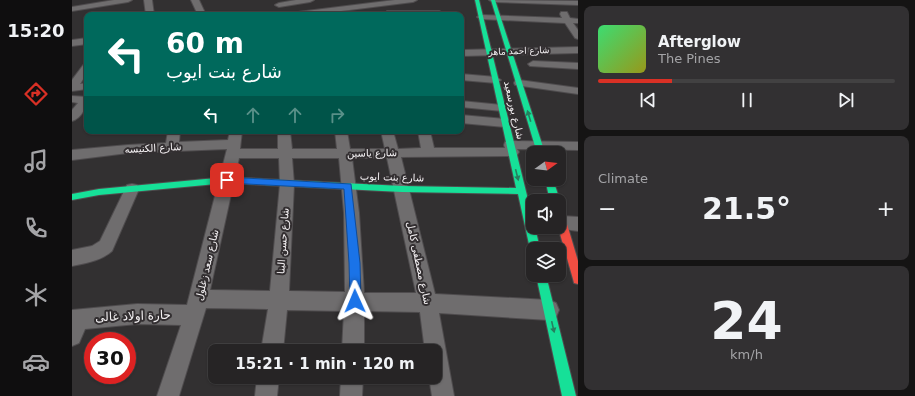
<!DOCTYPE html>
<meta charset="utf-8">
<style>
:root{--surface:#262425;--page:#323032;--text:#f1f3f6;--muted:#a4a4a7;--line:#424142;--accent:#d93025}
body{margin:0;font-family:"DejaVu Sans",Cairo,sans-serif;background:var(--page);color:var(--text);height:100vh;display:flex;flex-direction:column;font-size:15px;white-space:nowrap}
*{box-sizing:border-box;margin:0}
p{font-size:13px;color:var(--muted)}
.icon{flex:none;width:22px;height:22px;fill:none;stroke:currentColor;stroke-width:2;stroke-linecap:round;stroke-linejoin:round}
.map{position:relative;flex:1;overflow:hidden}
.details{display:flex;flex-direction:column;gap:6px;padding:6px;background:#151414;width:337px}
.details>*{flex:none}
.guide{position:absolute;left:12px;top:12px;width:380px;height:122px;border-radius:8px;box-shadow:0 1px 3px #0004,0 0 0 1px var(--line);background:#00695c;color:#fff;overflow:hidden}
.needle{width:26px;rotate:75deg}
.buttons{position:absolute;left:454px;top:146px;display:grid;gap:8px}
.buttons a{display:grid;place-items:center;width:40px;height:40px;border-radius:8px;background:var(--surface);box-shadow:0 1px 3px #0004,0 0 0 1px var(--line);font-size:20px}
.speed{position:absolute;left:12px;top:332px;display:flex;gap:8px;font-size:20px;font-weight:700;text-align:center}
.speed>*{display:grid;place-content:center;width:52px;height:52px;border-radius:50%;background:var(--surface);box-shadow:0 1px 3px #0004,0 0 0 1px var(--line);line-height:1}
.speed .limit{border:6px solid #d22;background:#fff;color:#111}
.pin{position:absolute;display:grid;place-items:center;width:34px;height:34px;color:#fff;margin:-17px;border-radius:8px;box-shadow:0 2px 6px #0006}
.me{position:absolute;width:44px;margin:-22px;rotate:359deg;stroke-linejoin:round;filter:drop-shadow(0 0 3px #0008)}
.turn{display:flex;align-items:center;gap:14px;height:84px;padding:0 16px;font-size:18px}
.turn .icon{width:52px;height:52px;stroke-width:2.5}
.turn b{display:block;font-size:28px;line-height:34px}
.lanes{display:flex;align-items:center;height:38px;padding:0 16px;background:#0003;justify-content:center;gap:20px;direction:ltr}
.lanes .off{opacity:.35}
.big{font-size:30px;font-weight:800;line-height:1.1}
.details .card{flex:1;display:flex;flex-direction:column;justify-content:center;gap:6px;min-width:0;padding:0 14px;border-radius:8px;background:var(--page)}
.details .dial{align-items:center;gap:0}
.dial b{font-size:52px;line-height:1}
.song{display:flex;align-items:center;gap:12px}
.cover{width:48px;height:48px;border-radius:6px;background:linear-gradient(135deg,hsl(140 70% 55%),hsl(60 70% 35%))}
.played{height:4px;border-radius:2px;background:linear-gradient(90deg,var(--accent) 25%,var(--line) 25%)}
.keys{display:flex;justify-content:space-around;direction:ltr}
.heat{display:flex;justify-content:space-between;align-items:center;font-size:22px;direction:ltr}
.trip{position:absolute;left:136px;top:344px;width:234px;height:40px;border-radius:8px;background:var(--surface);box-shadow:0 1px 3px #0004,0 0 0 1px var(--line);font-weight:800;line-height:40px;text-align:center}
main{display:flex;flex:1;min-height:0}
.tab-bar{display:flex;flex-direction:column;width:72px;justify-content:space-around;align-items:center;background:#0f0e0f;color:var(--muted)}
.tab-bar .icon{width:28px;height:28px}
.tab-bar .on{color:var(--accent)}
.tab-bar b{font-size:18px;color:var(--text)}
.map>svg:first-child{display:block}
.lines{fill:none;stroke-linecap:round;stroke-linejoin:round}
.street-casing{stroke:#4f4c4e;stroke-width:2}
.fast-casing{stroke:#4f4c4e;stroke-width:2}
.jam-casing{stroke:#4f4c4e;stroke-width:2}
.street{fill:#6f6d6e;fill-rule:evenodd}
.fast{fill:#16e098;fill-rule:evenodd}
.jam{fill:#f24e42;fill-rule:evenodd}
.oneway{fill:#267f5f}
.route{fill:#1a73e8;stroke:#114b97}
.labels{text-anchor:middle;dominant-baseline:central;stroke-width:4;stroke-linejoin:round;paint-order:stroke}
.far-street-label{font-size:9px;fill:#f5f2f4;stroke:#332f31}
.street-label{font-size:10px;fill:#f5f2f4;stroke:#332f31}
.near-street-label{font-size:12px;fill:#f5f2f4;stroke:#332f31}
</style>
<main>
<nav class="tab-bar">
<b>15:20</b>
<svg class="icon on" aria-label="directions" viewBox="0 0 24 24"><path d="M12 3l9 9-9 9-9-9zM9 14v-3h6M13 9l2 2-2 2"/></svg>
<svg class="icon" aria-label="music" viewBox="0 0 24 24"><path d="M9 18V5l10-2v13"/><circle cx="6" cy="18" r="3"/><circle cx="16" cy="16" r="3"/></svg>
<svg class="icon" aria-label="phone" viewBox="0 0 24 24"><path d="M5 4h4l2 5-3 2q2 4 5 5l2-3 5 2v4C11 20 4 13 5 4z"/></svg>
<svg class="icon" aria-label="climate" viewBox="0 0 24 24"><path d="M12 3v18M4 7l16 10M4 17L20 7"/></svg>
<svg class="icon" aria-label="car" viewBox="0 0 24 24"><path d="M5 17H2v-5l4-1 3-4h7l3 4 3 1v5h-3M9 17h6M6 11h13"/><circle cx="7" cy="17" r="2"/><circle cx="17" cy="17" r="2"/></svg>
</nav>
<div class="map">
<svg width="506" height="396" viewBox="0 0 506 396">
<rect width="100%" height="100%" fill="#323031"/>
<g class="lines">
<g class="street-casing">
<path id="street" d="M42 0H60L56 2 0 11V7Z
M72 0H80L82 15H74Z
M119 0H127L134 15H126Z
M224 0H242L238 2 207 7 203 5 207 3Z
M323 0H345L341 2 237 15H214L218 13Z
M417 0 506 1V5L421 2Z
M315 11H367L371 13 368 15H317L314 13Z
M489 12H495L498 18 506 19V23H501L506 30V39L503 38 493 23 409 19 405 17 409 15 490 18 488 14Z
M15 38V44L0 46V40Z
M506 47V53L389 56V50Z
M461 61 506 63V69L458 66 456 64Z
M15 63V73L8 84 15 83V89L0 91V80L12 64Z
M389 74 424 77 429 80 424 83 389 80Z
M447 80 506 88V94L443 85 442 83 443 81Z
M0 96 15 97C15 106 10 118 0 121V110L6 103 0 102Z
M389 101 430 105 434 106 436 108 434 110 430 111 389 107Z
M389 115 433 119 437 120 439 123 437 126 433 127 389 123Z
M96 131H108L107 142 156 140 158 131H170L168 149H206V131H218L220 149H265L263 131H275L278 149H313L309 131H321L326 149 349 148 346 131H358L362 148H433L432 145 433 142 438 141 506 142V150L445 149 447 152 445 155 440 156 329 157 363 294 477 300 484 303 487 310 484 317 477 320 367 313 382 396H360L357 377H363V351H353L348 312 292 311V351H270L272 311 215 310 211 351H189L196 309 134 308 107 396H85L109 325 65 324 13 329 7 343 0 346V310L65 304 115 305 155 149 56 153 0 160V150L56 145 94 143ZM167 158H207L208 184 198 291 138 290ZM220 158H267L272 213 273 292 217 291 222 184ZM280 158H315L344 293H292L287 213Z
M60 184 65 185 67 189 40 251C29 261 14 263 0 266V250L20 246 28 241 55 185Z
M490 216 506 217V231L484 228 487 227V217Z
M185 377H207L205 396H183Z
M269 377H291L290 396H268Z"/>
</g>
<g class="fast-casing">
<path id="fast" d="M403 0H407L461 220V227H463L468 249H461V253L458 249 446 194 330 192 155 183 27 195 0 200V194L27 189 155 177 330 186 444 188Z
M419 0H423L473 153H465Z
M473 179H481L488 201 487 202 478 201Z
M464 275H474L504 396H490Z"/>
</g>
<g class="jam-casing">
<path id="jam" d="M487 210 490 211 492 214 506 261V284L502 283 501 279 486 227Z"/>
</g>
<use href="#street" class="street"/>
<use href="#fast" class="fast"/>
<use href="#jam" class="jam"/>
</g>
<defs><path id="oneway-solid" d="M-6-.8H1V-3.2L6.5 0L1 3.2V.8H-6Z"/></defs>
<g class="oneway">
<use href="#oneway-solid" transform="translate(457 116) rotate(-107)"/>
<use href="#oneway-solid" transform="translate(445 175) rotate(76)"/>
<use href="#oneway-solid" transform="translate(481 327) rotate(77)"/>
</g>
<path class="route" d="M155 177 279 184 288 263 289 301 287 305 283 306 279 305 278 301 277 263 272 189 155 183 150 180Z"/>
<g class="labels">
<g class="far-street-label">
<text transform="translate(447 51) rotate(-2)">شارع احمد ماهر</text>
</g>
<g class="street-label">
<text transform="translate(442 110) rotate(77)">شارع بورسعيد</text>
<text transform="translate(81 148) rotate(-3)">شارع الكنيسه</text>
<text transform="translate(300 153) rotate(-1)">شارع ياسين</text>
<text transform="translate(320 177) rotate(2)">شارع بنت ايوب</text>
<text transform="translate(211 241) rotate(-86)">شارع حسن البنا</text>
<text transform="translate(347 263) rotate(78)">شارع مصطفى كامل</text>
<text transform="translate(135 265) rotate(-77)">شارع سعد زغلول</text>
</g>
<g class="near-street-label">
<text transform="translate(61 316) rotate(-2)">حارة اولاد غالى</text>
</g>
</g>
</svg>
<div class="buttons">
<a><svg class="needle" viewBox="-14 -14 28 28"><path d="M0-13l5 13h-10z" fill="#e53935"/><path d="M0 13l5-13h-10z" fill="#a4a4a7"/></svg></a>
<a><svg class="icon" aria-label="sound" viewBox="0 0 24 24"><path d="M4 9h4l5-4v14l-5-4H4zM17 9q2 3 0 6"/></svg></a>
<a><svg class="icon" aria-label="layers" viewBox="0 0 24 24"><path d="M12 4l9 5-9 5-9-5zM3 14l9 5 9-5"/></svg></a>
</div>
<div class="speed"><div class="limit">30</div></div>
<div class="pin" style="left:155px;top:180px;background:#d93025"><svg class="icon" aria-label="arrive" viewBox="0 0 24 24"><path d="M6 21V4h12l-3 4 3 4H6"/></svg></div>
<svg class="me" style="left:283px;top:301px" viewBox="-20 -20 40 40"><path d="M0-17L14 15 0 8-14 15z" fill="#1a73e8" stroke="#fff" stroke-width="4"/></svg>
<div class="trip">15:21 · 1 min · 120 m</div>
<div class="guide">
<div class="turn"><svg class="icon" aria-label="left" viewBox="0 0 24 24"><path d="M17 20v-9H6M10 6l-5 5 5 5"/></svg><div><b>60 m</b>شارع بنت ايوب</div></div>
<div class="lanes"><svg class="icon" aria-label="left" viewBox="0 0 24 24"><path d="M17 20v-9H6M10 6l-5 5 5 5"/></svg><svg class="icon off" aria-label="ahead" viewBox="0 0 24 24"><path d="M12 20V5M6 11l6-6 6 6"/></svg><svg class="icon off" aria-label="ahead" viewBox="0 0 24 24"><path d="M12 20V5M6 11l6-6 6 6"/></svg><svg class="icon off" aria-label="right" viewBox="0 0 24 24"><path d="M7 20v-9h11M14 6l5 5-5 5"/></svg></div>
</div>
</div>
<section class="details">
<div class="card">
<div class="song"><i class="cover"></i><div><b>Afterglow</b><p>The Pines</p></div></div>
<div class="played"></div>
<div class="keys"><svg class="icon" aria-label="previous" viewBox="0 0 24 24"><path d="M18 5L8 12l10 7zM5 5v14"/></svg><svg class="icon" aria-label="pause" viewBox="0 0 24 24"><path d="M8 5v14M16 5v14"/></svg><svg class="icon" aria-label="next" viewBox="0 0 24 24"><path d="M6 5l10 7-10 7zM19 5v14"/></svg></div>
</div>
<div class="card"><p>Climate</p>
<div class="heat"><a>−</a><b class="big">21.5°</b><a>+</a></div>
</div>
<div class="card dial"><b>24</b><p>km/h</p></div>
</section>
</main>
